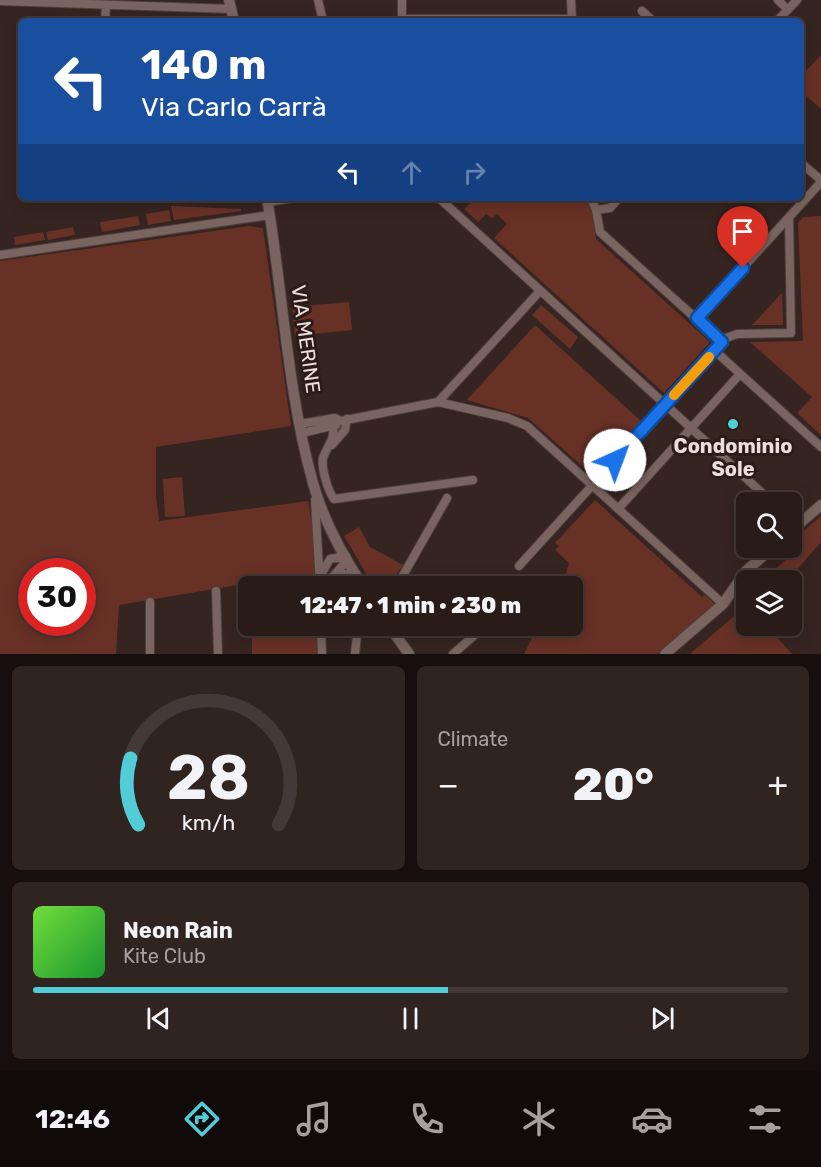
<!DOCTYPE html>
<meta charset="utf-8">
<style>
:root{--surface:#281b18;--page:#302421;--text:#f1f3f6;--muted:#a5a1a2;--line:#443937;--accent:#52ccd6}
body{margin:0;font-family:Rubik,sans-serif;background:var(--page);color:var(--text);height:100vh;display:flex;flex-direction:column;font-size:22px;white-space:nowrap}
*{box-sizing:border-box;margin:0}
p{font-size:20px;color:var(--muted)}
.icon{flex:none;width:33px;height:33px;fill:none;stroke:currentColor;stroke-width:2;stroke-linecap:round;stroke-linejoin:round}
.map{position:relative;height:654px;overflow:hidden}
.side{display:flex;flex-direction:column;gap:12px;padding:12px;background:#160f0d;flex:1}
.side>*{flex:none}
.top-card{position:absolute;left:18px;top:18px;width:786px;height:183px;border-radius:9px;box-shadow:0 3px 15px #0003,0 0 0 2px var(--line);background:#1a4fa0;color:#fff;overflow:hidden}
.buttons{position:absolute;left:736px;top:492px;display:grid;gap:12px}
.buttons a{display:grid;place-items:center;width:66px;height:66px;border-radius:9px;background:var(--surface);box-shadow:0 3px 15px #0003,0 0 0 2px var(--line);font-size:30px}
.speed{position:absolute;left:18px;top:558px;display:flex;gap:12px;font-size:30px;font-weight:700;text-align:center}
.speed>*{display:grid;place-content:center;width:78px;height:78px;border-radius:50%;background:var(--surface);box-shadow:0 3px 15px #0003,0 0 0 2px var(--line);line-height:1}
.speed .limit{border:9px solid #d22;background:#fff;color:#111}
.pin{position:absolute;display:grid;place-items:center;width:51px;height:51px;color:#fff;margin:-62px -26px;border-radius:50% 50% 50% 0;rotate:-45deg;box-shadow:0 0 6px #0007}
.pin .icon{rotate:45deg}
.me{position:absolute;width:66px;margin:-33px;rotate:43deg;stroke-linejoin:round;filter:drop-shadow(0 0 4px #0008)}
.turn{display:flex;align-items:center;gap:21px;height:126px;padding:0 24px;font-size:27px}
.turn .icon{width:78px;height:78px;stroke-width:2.5}
.turn b{display:block;font-size:42px;line-height:51px}
.lanes{display:flex;align-items:center;height:57px;padding:0 24px;background:#0003;justify-content:center;gap:30px;direction:ltr}
.lanes .off{opacity:.35}
.big{font-size:45px;font-weight:800;line-height:1.1}
.side .tile{flex:1;display:flex;flex-direction:column;justify-content:center;gap:9px;min-width:0;padding:0 21px;border-radius:9px;background:var(--page)}
.side .dial{align-items:center;gap:0}
.dial svg{height:156px;overflow:visible;fill:none;stroke:var(--line);stroke-width:7;stroke-linecap:round;text-anchor:middle}
.dial text{fill:var(--text);stroke:none}
.song{display:flex;align-items:center;gap:18px}
.cover{width:72px;height:72px;border-radius:9px;background:linear-gradient(135deg,hsl(100 70% 55%),hsl(130 70% 35%))}
.played{height:6px;border-radius:3px;background:linear-gradient(90deg,var(--accent) 55%,var(--line) 55%)}
.keys{display:flex;justify-content:space-around;direction:ltr}
.heat{display:flex;justify-content:space-between;align-items:center;font-size:33px;direction:ltr}
.side .tiles{flex:1;display:grid;gap:12px;grid-template-columns:1fr 1fr}
.tile:last-child{grid-column:span 2}
.trip{position:absolute;left:238px;top:576px;width:345px;height:60px;border-radius:9px;background:var(--surface);box-shadow:0 3px 15px #0003,0 0 0 2px var(--line);font-weight:800;line-height:60px;text-align:center}
.tab-bar{display:flex;height:96px;justify-content:space-around;align-items:center;background:#100b0a;color:var(--muted)}
.tab-bar .icon{width:42px;height:42px}
.tab-bar .current{color:var(--accent)}
.tab-bar b{font-size:27px;color:var(--text)}
.map>svg:first-child{display:block}
.green{fill:#683126;fill-rule:evenodd}
.lines{fill:none;stroke-linecap:round;stroke-linejoin:round}
.minor-casing{stroke:#4e3f3c;stroke-width:10}
.tertiary-casing{stroke:#4e3f3c;stroke-width:12}
.secondary-casing{stroke:#4e3f3c;stroke-width:12}
.minor{stroke:#79645f;stroke-width:8}
.tertiary{stroke:#79645f;stroke-width:10}
.secondary{stroke:#79645f;stroke-width:10}
.route-casing{stroke:#114b97;stroke-width:15}
.route{stroke:#1a73e8;stroke-width:10}
.slow{stroke:#f59e0b;stroke-width:10}
.poi-dot{fill:#52ccd6;stroke:#2c1b17;stroke-width:2}
.labels{text-anchor:middle;dominant-baseline:central;stroke-width:6;stroke-linejoin:round;paint-order:stroke}
.street-label{font-size:20px;fill:#ebdedc;stroke:#2c1b17}
.poi-label{font-size:20px;font-weight:bold;fill:#ebdedc;stroke:#2c1b17}
</style>
<div class="map">
<svg width="821" height="654" viewBox="0 0 821 654">
<rect width="100%" height="100%" fill="#362420"/>
<path class="green" d="M821 55V109L801 91V76Z
M466 198H586L591 205 596 239 710 342 664 393 494 238 507 224 497 214 492 218 486 214 478 222 464 209 471 203Z
M171 206 241 209V211L174 220Z
M169 210 171 221 148 225 146 214Z
M138 216 140 225 102 232 100 222Z
M821 216V435L797 413 812 397 750 342 803 341 798 223 803 217Z
M249 226 263 228 291 426 156 447V496L159 521 308 501 316 546 317 586H251L250 583 119 605 116 654H0V261ZM32 572H82V622H32Z
M73 227 75 235 48 240 46 232Z
M43 232 45 240 15 245 14 237Z
M782 293 783 325H752Z
M349 302 352 330 295 336 292 307Z
M541 305 578 337 570 349 532 315Z
M535 325 641 421 593 473H590L528 418 467 400Z
M182 477 185 516 165 517 163 479Z
M595 500 702 597 705 595 715 604 658 654H524L538 626H573V586H562L569 563 555 550 559 546 555 543Z
M821 516V542L788 580H763L788 558 782 550 792 548V541Z
M359 527 370 547 403 565C394 580 387 585 371 582L344 536Z
M747 605V626H767L792 654H690Z
M252 626H318V654H252Z"/>
<g class="lines">
<g class="minor-casing">
<path id="minor" d="M318 0 323 21
M402 0V21
M571 0 572 21
M778 0 788 10
M0 1 231 9
M642 11 653 21
M402 19H572
M105 21 106 7
M777 21 797 0
M801 163 821 180
M439 198 772 502
M591 198 596 210
M619 198 610 208 596 210 600 232 722 342
M268 202 292 198
M0 255 270 215
M697 318 821 182
M715 351 821 447
M438 402 508 418 527 426 723 604
M300 424 335 418 341 421 438 402 540 291
M333 427C335 440 327 446 323 458 321 468 328 491 334 499L473 480
M302 433 336 425
M332 445 345 430 347 419
M315 500 320 586
M618 509 740 374
M519 566 726 338 737 334 791 333 789 218
M322 573 330 559 346 556 343 565 335 574
M323 586 335 574H349L357 579
M397 586 447 498
M216 591 218 654
M150 602V654
M321 626 322 654
M355 654 358 626
M453 654 485 626"/>
</g>
<g class="tertiary-casing">
<path id="tertiary" d="M792 530 821 505
M665 654 723 604 746 571 772 548"/>
</g>
<g class="secondary-casing">
<path id="secondary" d="M229 0 234 21
M267 198C283 292 287 391 313 483 323 519 343 556 363 586
M389 626 409 654"/>
</g>
<use href="#minor" class="minor"/>
<use href="#tertiary" class="tertiary"/>
<use href="#secondary" class="secondary"/>
</g>
<g class="lines">
<g class="route-casing">
<path id="route" d="M615 460 722 342 697 318 743 268"/>
</g>
<use href="#route" class="route"/>
<path class="slow" d="M674 395 709 357"/>
</g>
<circle class="poi-dot" cx="733" cy="424" r="6"/>
<g class="labels">
<g class="street-label">
<text transform="translate(306 339) rotate(82)">VIA MERINE</text>
</g>
<g class="poi-label">
<text x="733" y="446">Condominio<tspan x="733" dy="23">Sole</tspan></text>
</g>
</g>
</svg>
<div class="buttons">
<a><svg class="icon" aria-label="search" viewBox="0 0 24 24"><circle cx="10" cy="10" r="6"/><path d="M15 15l6 6"/></svg></a>
<a><svg class="icon" aria-label="layers" viewBox="0 0 24 24"><path d="M12 4l9 5-9 5-9-5zM3 14l9 5 9-5"/></svg></a>
</div>
<div class="speed"><div class="limit">30</div></div>
<div class="pin" style="left:743px;top:268px;background:#d93025"><svg class="icon" aria-label="arrive" viewBox="0 0 24 24"><path d="M6 21V4h12l-3 4 3 4H6"/></svg></div>
<svg class="me" style="left:615px;top:460px" viewBox="-20 -20 40 40"><circle r="19" fill="#fff"/><path d="M0-13L10 11 0 6-10 11z" fill="#1a73e8"/></svg>
<div class="trip">12:47 · 1 min · 230 m</div>
<div class="top-card">
<div class="turn"><svg class="icon" aria-label="left" viewBox="0 0 24 24"><path d="M17 20v-9H6M10 6l-5 5 5 5"/></svg><div><b>140 m</b>Via Carlo Carrà</div></div>
<div class="lanes"><svg class="icon" aria-label="left" viewBox="0 0 24 24"><path d="M17 20v-9H6M10 6l-5 5 5 5"/></svg><svg class="icon off" aria-label="ahead" viewBox="0 0 24 24"><path d="M12 20V5M6 11l6-6 6 6"/></svg><svg class="icon off" aria-label="right" viewBox="0 0 24 24"><path d="M7 20v-9h11M14 6l5 5-5 5"/></svg></div>
</div>
</div>
<section class="side">
<div class="tiles">
<div class="tile dial"><svg viewBox="0 0 100 80">
<path d="M14 69A42 42 0 1 1 86 69"/>
<path d="M14 69A42 42 0 0 1 10 35" stroke="#52ccd6"/>
<text x="50" y="56" font-size="32" font-weight="700">28</text>
<text x="50" y="72" font-size="11">km/h</text>
</svg></div>
<div class="tile"><p>Climate</p>
<div class="heat"><a>−</a><b class="big">20°</b><a>+</a></div>
</div>
<div class="tile">
<div class="song"><i class="cover"></i><div><b>Neon Rain</b><p>Kite Club</p></div></div>
<div class="played"></div>
<div class="keys"><svg class="icon" aria-label="previous" viewBox="0 0 24 24"><path d="M18 5L8 12l10 7zM5 5v14"/></svg><svg class="icon" aria-label="pause" viewBox="0 0 24 24"><path d="M8 5v14M16 5v14"/></svg><svg class="icon" aria-label="next" viewBox="0 0 24 24"><path d="M6 5l10 7-10 7zM19 5v14"/></svg></div>
</div>
</div>
</section>
<nav class="tab-bar">
<b>12:46</b>
<svg class="icon current" aria-label="directions" viewBox="0 0 24 24"><path d="M12 3l9 9-9 9-9-9zM9 14v-3h6M13 9l2 2-2 2"/></svg>
<svg class="icon" aria-label="music" viewBox="0 0 24 24"><path d="M9 18V5l10-2v13"/><circle cx="6" cy="18" r="3"/><circle cx="16" cy="16" r="3"/></svg>
<svg class="icon" aria-label="phone" viewBox="0 0 24 24"><path d="M5 4h4l2 5-3 2q2 4 5 5l2-3 5 2v4C11 20 4 13 5 4z"/></svg>
<svg class="icon" aria-label="climate" viewBox="0 0 24 24"><path d="M12 3v18M4 7l16 10M4 17L20 7"/></svg>
<svg class="icon" aria-label="car" viewBox="0 0 24 24"><path d="M5 17H2v-5l4-1 3-4h7l3 4 3 1v5h-3M9 17h6M6 11h13"/><circle cx="7" cy="17" r="2"/><circle cx="17" cy="17" r="2"/></svg>
<svg class="icon" aria-label="filters" viewBox="0 0 24 24"><path d="M4 7h16M4 17h16"/><circle cx="9" cy="7" r="2"/><circle cx="15" cy="17" r="2"/></svg>
</nav>
